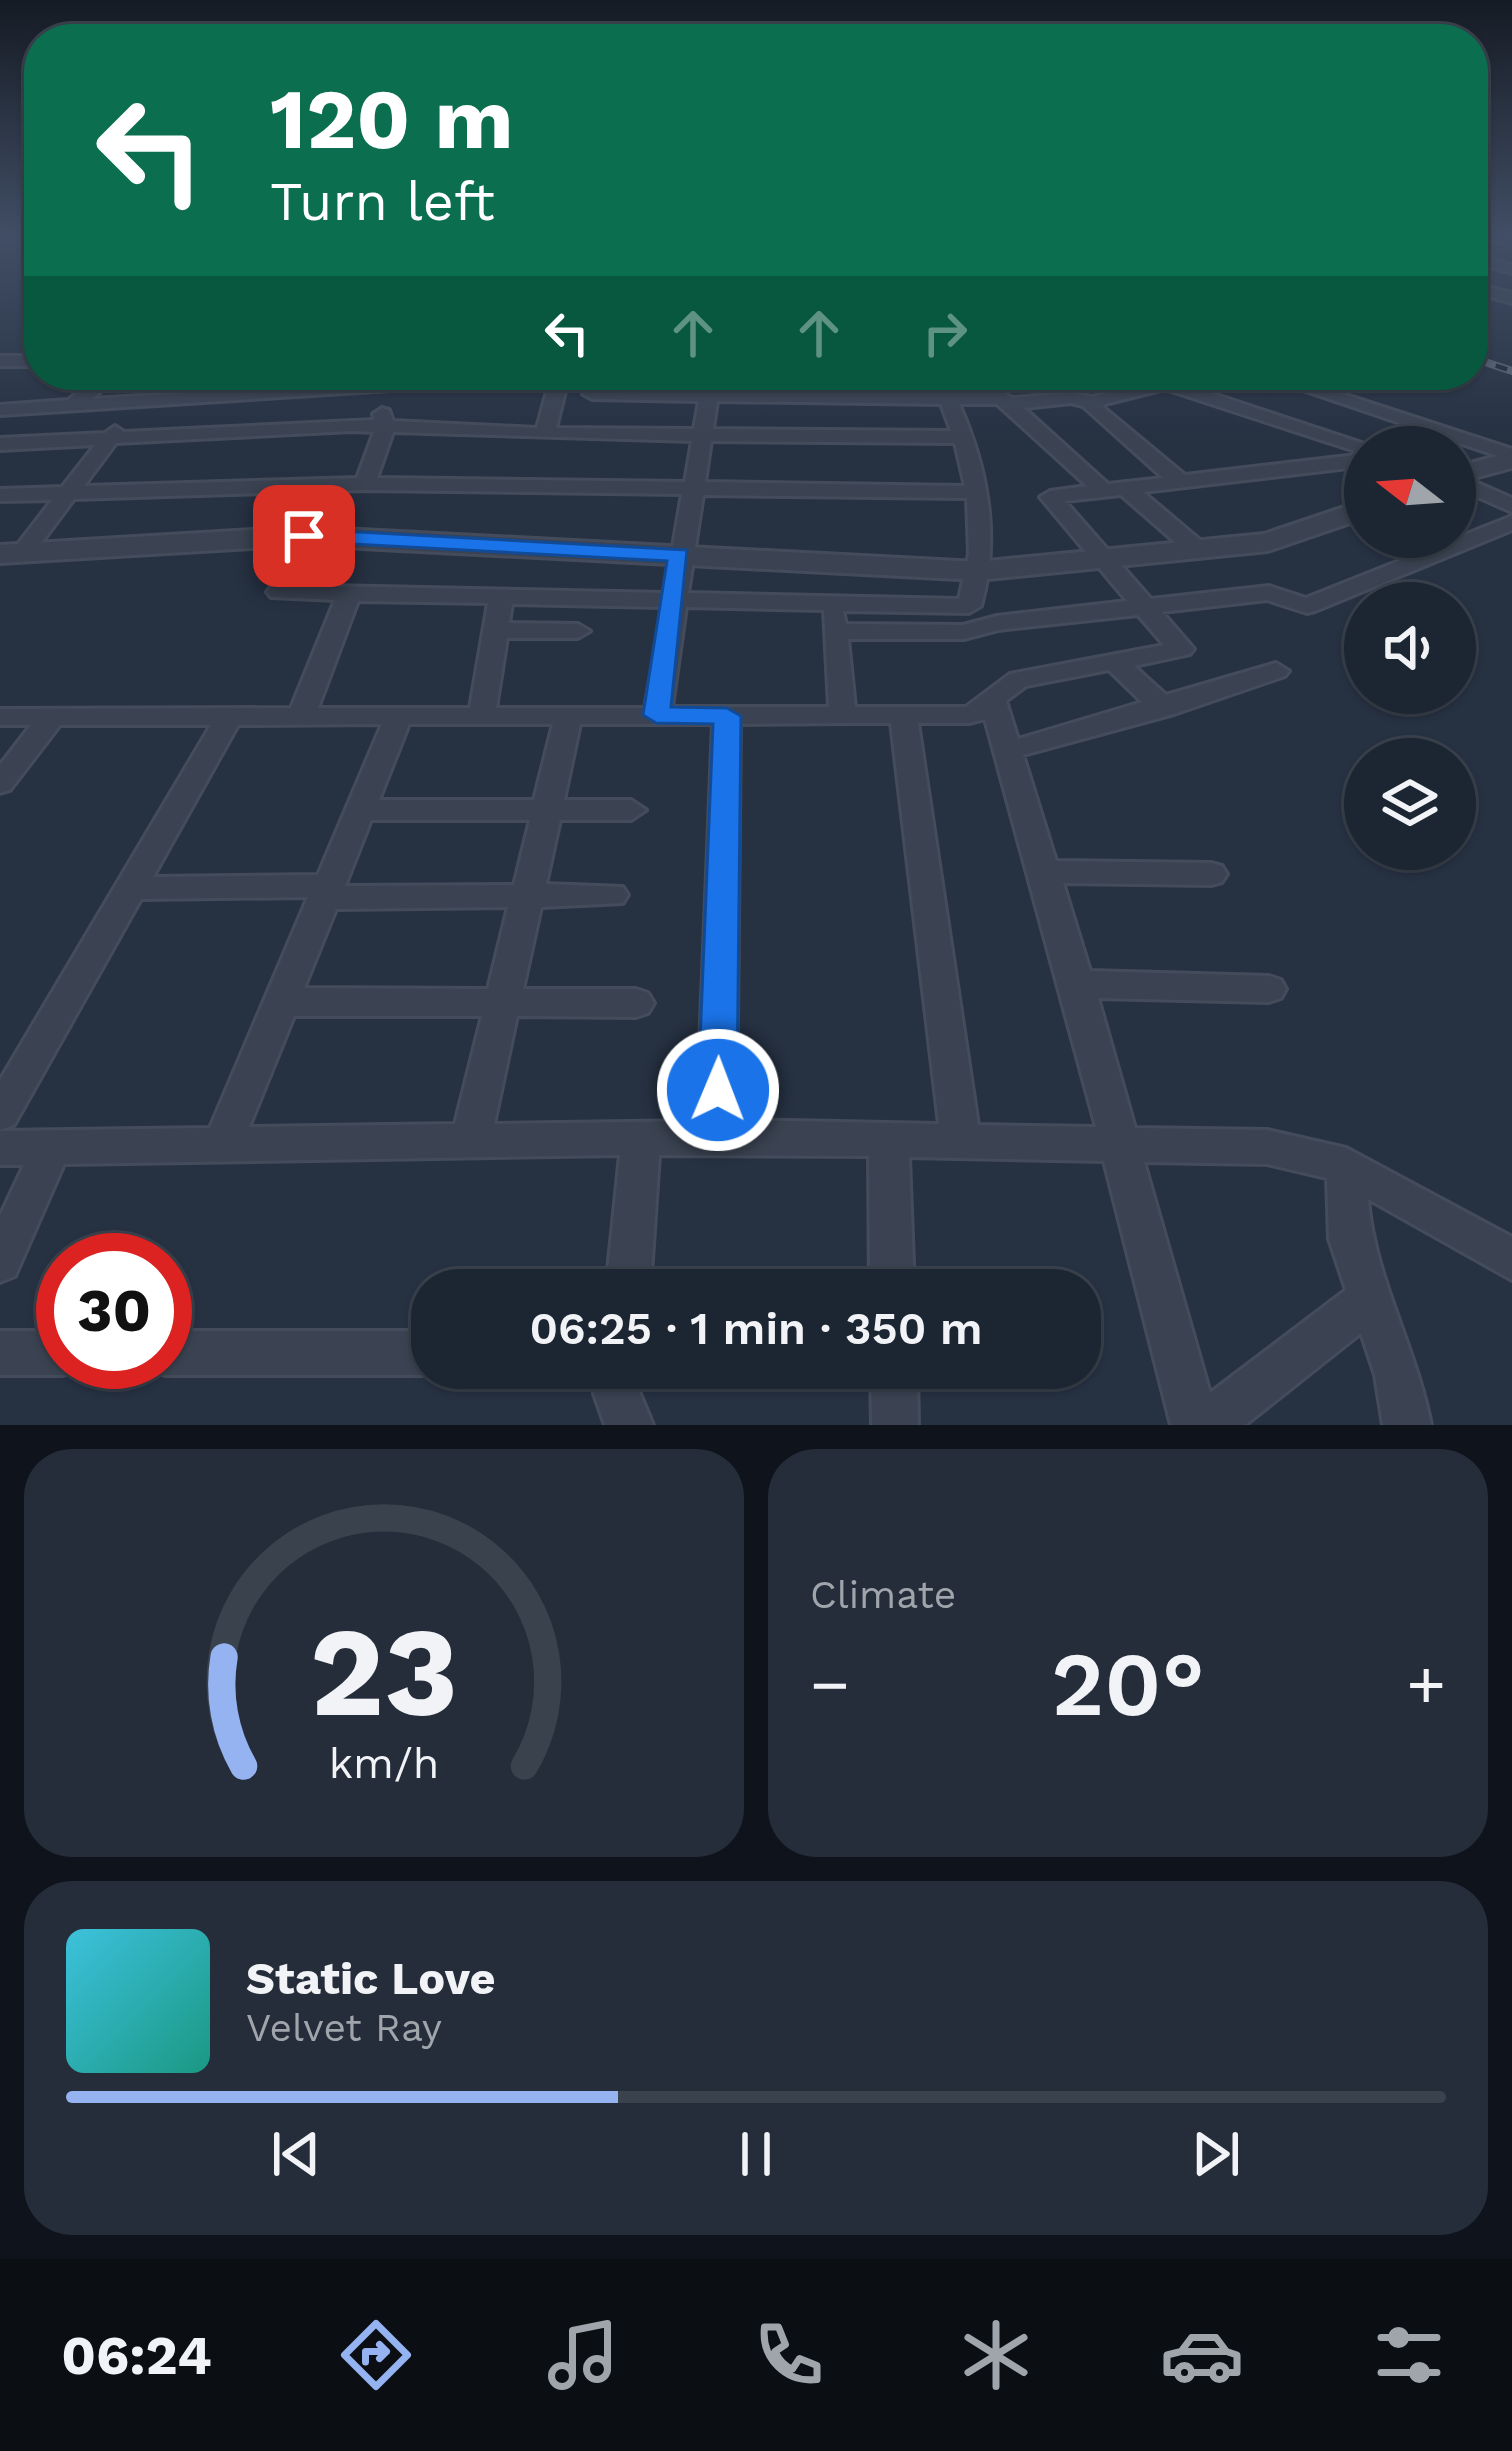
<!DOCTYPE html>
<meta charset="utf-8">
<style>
:root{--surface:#1c2532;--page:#252d3a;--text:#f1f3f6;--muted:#a0a5ac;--line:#3a424d;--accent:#95b2f1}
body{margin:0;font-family:"Work Sans",sans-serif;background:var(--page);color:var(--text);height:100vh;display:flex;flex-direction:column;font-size:45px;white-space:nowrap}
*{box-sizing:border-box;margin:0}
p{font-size:39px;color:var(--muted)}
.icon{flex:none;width:66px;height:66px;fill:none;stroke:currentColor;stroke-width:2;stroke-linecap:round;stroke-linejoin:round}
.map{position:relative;height:1425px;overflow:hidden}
.side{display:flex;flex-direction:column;gap:24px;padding:24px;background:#0f141c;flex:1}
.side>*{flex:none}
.banner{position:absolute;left:24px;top:24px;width:1464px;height:366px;border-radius:48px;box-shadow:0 3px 9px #0004,0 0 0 3px var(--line);background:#0b6e4f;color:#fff;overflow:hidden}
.needle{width:78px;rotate:287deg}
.fabs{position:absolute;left:1344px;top:426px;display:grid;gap:24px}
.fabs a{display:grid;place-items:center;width:132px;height:132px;border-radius:50%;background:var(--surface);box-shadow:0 3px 9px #0004,0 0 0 3px var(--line);font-size:60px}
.speed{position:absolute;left:36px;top:1233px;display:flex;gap:24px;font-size:60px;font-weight:700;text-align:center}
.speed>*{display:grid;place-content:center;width:156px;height:156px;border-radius:50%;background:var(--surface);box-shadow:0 3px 9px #0004,0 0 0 3px var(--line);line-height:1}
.speed .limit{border:18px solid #d22;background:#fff;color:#111}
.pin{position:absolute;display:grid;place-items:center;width:102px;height:102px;color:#fff;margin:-51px;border-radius:24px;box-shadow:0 6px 18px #0006}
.me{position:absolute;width:132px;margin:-66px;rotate:1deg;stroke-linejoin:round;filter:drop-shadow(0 0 9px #0008)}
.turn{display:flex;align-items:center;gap:42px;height:252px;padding:0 48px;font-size:54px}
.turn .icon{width:156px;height:156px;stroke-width:2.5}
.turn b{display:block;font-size:84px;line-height:102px}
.lanes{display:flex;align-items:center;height:114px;padding:0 48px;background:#0003;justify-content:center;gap:60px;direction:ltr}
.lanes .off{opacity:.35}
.big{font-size:90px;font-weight:600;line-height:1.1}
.side .card{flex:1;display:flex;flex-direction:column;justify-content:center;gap:18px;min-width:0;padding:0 42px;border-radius:48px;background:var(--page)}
.side .dial{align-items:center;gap:0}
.dial svg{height:312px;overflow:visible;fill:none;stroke:var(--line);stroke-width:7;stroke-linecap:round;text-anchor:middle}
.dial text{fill:var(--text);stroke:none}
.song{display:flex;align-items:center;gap:36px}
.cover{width:144px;height:144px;border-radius:18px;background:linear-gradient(135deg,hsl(190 70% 55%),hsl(170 70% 35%))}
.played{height:12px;border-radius:6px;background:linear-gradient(90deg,var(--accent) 40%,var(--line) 40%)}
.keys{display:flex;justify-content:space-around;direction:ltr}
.heat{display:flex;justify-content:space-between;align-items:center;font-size:66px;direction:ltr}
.side .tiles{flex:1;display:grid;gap:24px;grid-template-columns:1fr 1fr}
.card:last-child{grid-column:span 2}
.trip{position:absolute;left:411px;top:1269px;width:690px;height:120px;border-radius:48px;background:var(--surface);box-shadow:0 3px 9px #0004,0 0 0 3px var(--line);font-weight:600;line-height:120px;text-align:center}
.tab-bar{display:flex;height:192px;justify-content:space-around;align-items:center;background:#0b0f14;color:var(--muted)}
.tab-bar .icon{width:84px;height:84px}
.tab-bar .on{color:var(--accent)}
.tab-bar b{font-size:54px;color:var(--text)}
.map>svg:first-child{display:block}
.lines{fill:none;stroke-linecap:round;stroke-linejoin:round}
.minor-casing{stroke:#444c5b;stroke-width:6}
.tertiary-casing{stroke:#444c5b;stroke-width:6}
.minor{fill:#3b4352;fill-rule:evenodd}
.tertiary{fill:#3b4352;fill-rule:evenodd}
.rail-casing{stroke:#5d6779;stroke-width:8}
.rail{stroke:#1f2837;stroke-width:4.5;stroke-dasharray:12;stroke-linecap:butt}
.route{fill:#1a73e8;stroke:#114b97;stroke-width:3}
</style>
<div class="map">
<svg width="1512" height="1425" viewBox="0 0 1512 1425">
<rect width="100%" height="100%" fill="#263142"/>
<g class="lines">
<g class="minor-casing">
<path id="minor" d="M1493 238H1512V245L1495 241Z
M1473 254 1512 265V273L1473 262Z
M1473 283 1512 293V303L1473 292Z
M0 356H39V366H0Z
M99 375H119L92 399 468 375H569L556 428 694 429 699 401 592 399 583 394 592 389 701 390 703 375H721L718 390 980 393 955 375H976L1012 398 1071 393 1092 397 1146 383 1129 375H1156L1374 447H1365V454L1358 452 1165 389 1105 404 1103 407 1185 475 1365 454V466L1143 492 1207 546 1210 551 1199 558 1191 556 1121 495 1065 501 1151 599 1269 586 1306 598 1512 516V530L1315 611 1307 613 1267 600 1162 612 1194 649 1190 654 1134 666 1166 695 1276 663 1289 671 1285 676 1174 714 1023 755 1056 861 1211 863 1222 866 1227 874 1222 882 1211 885 1063 883 1090 971 1269 976 1281 980 1286 989 1281 998 1269 1002 1098 998 1135 1128 1267 1130 1346 1148 1512 1237V1280L1368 1199C1374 1277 1416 1347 1431 1425H1383L1375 1375 1361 1333 1245 1425H1171L1104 1161 909 1157 914 1290H870L869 1156 659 1155 650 1290H606L620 1155 64 1164 15 1276 0 1282V1216L24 1165H0V1131L210 1128 308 897 141 899 14 1125 0 1130V1080L211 725H60L10 790 0 793V765L31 725H0V709L291 708 335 600 271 597 267 592 271 587 279 585 665 593 682 494 365 490 74 499 30 558H14L11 553 52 500 0 501V489L62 487 95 445 0 450V438L105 433 115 426 124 432 374 420 373 414 382 408 389 410 393 421 537 428 550 380 0 415V405L68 400ZM717 401 941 404 951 431 713 429ZM1071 403 1083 406 1163 478 1108 484 1024 408ZM959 404H997L1087 486 1050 491 1040 497 1127 601 997 616 963 625 846 624 843 611 969 613 981 606C1001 535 987 467 959 404ZM352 431 374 432 357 478 84 486 116 443ZM393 432 692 441 685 482 377 478ZM711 441 955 443 965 486 705 482ZM703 495 967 498 969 554 959 599 688 593ZM358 601 488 603 470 708H318ZM512 604 663 607 645 708H496L507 638H578L590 631 578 624 509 623ZM686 607 824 610 829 707H672ZM1138 615 1164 645 1010 674 966 707H855L848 639H964L998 630ZM1109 670 1142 702 1018 739 1006 701 1026 686ZM985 719 1096 1127 978 1125 918 723H969ZM853 723H891L939 1124 736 1120 740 724ZM382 724 318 875 153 877 238 725ZM409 724H553L534 800H379ZM580 724H713L697 1121 494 1124 517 1016 636 1017 648 1013 654 1003 648 993 636 989H523L541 907 623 903 628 895 623 887 546 884 560 820H631L646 810 631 800H564ZM371 820H530L514 885 345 886ZM508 907 488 989 304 988 336 909ZM294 1016H482L455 1124 249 1127ZM1144 1162 1267 1164 1327 1178 1329 1239 1346 1290 1210 1393Z
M1061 375H1090L1052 385V377Z
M1259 375H1285L1512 449V461Z
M1455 473 1512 498V512L1455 487Z
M0 1331H63V1362H82L79 1369 63 1375H0Z
M165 1331H432V1368H448L432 1375H165L149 1369 146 1362H165Z
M593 1368H639L640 1394 653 1425H605L594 1394Z
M871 1368H917L918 1425H872Z"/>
</g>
<g class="tertiary-casing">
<path id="tertiary" d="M1512 452V468L1455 483V467Z
M1365 500V518L1268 551 978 580 304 545 0 563V545L304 527 978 562 1264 534Z"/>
</g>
<use href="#minor" class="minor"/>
<use href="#tertiary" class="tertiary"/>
<g class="rail-casing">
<path id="rail" d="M1473 358 1512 371"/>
</g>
<use href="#rail" class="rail"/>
</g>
<linearGradient id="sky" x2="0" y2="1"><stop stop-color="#151b24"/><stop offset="0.54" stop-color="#414e65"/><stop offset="1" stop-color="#414e65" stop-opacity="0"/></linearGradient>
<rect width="1512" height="437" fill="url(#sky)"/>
<path class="route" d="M304 529 687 550 671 707 727 708 741 716 737 1090 731 1102 718 1106 704 1102 698 1090 713 724 656 723 643 715 667 561 297 541 293 536Z"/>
</svg>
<div class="fabs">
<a><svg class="needle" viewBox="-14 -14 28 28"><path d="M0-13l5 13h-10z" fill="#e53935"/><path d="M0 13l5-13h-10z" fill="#a0a5ac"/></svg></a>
<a><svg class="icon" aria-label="sound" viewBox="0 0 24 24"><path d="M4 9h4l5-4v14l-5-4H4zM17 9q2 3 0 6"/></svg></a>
<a><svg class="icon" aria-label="layers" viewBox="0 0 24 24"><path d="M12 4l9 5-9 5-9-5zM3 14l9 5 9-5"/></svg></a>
</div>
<div class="speed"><div class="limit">30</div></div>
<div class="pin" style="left:304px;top:536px;background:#d93025"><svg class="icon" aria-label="arrive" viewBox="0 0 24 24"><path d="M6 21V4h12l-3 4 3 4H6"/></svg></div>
<svg class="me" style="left:718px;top:1090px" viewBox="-20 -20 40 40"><circle r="17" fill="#1a73e8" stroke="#fff" stroke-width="3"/><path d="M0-11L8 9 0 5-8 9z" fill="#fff"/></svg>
<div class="trip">06:25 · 1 min · 350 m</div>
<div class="banner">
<div class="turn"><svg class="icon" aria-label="left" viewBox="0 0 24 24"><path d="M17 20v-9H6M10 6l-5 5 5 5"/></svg><div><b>120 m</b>Turn left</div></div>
<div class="lanes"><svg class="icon" aria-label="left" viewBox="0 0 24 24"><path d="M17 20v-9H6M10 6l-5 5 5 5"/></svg><svg class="icon off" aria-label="ahead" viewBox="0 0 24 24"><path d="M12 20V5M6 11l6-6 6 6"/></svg><svg class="icon off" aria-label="ahead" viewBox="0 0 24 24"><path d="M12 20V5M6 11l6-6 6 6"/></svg><svg class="icon off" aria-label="right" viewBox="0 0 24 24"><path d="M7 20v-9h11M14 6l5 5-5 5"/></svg></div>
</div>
</div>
<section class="side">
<div class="tiles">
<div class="card dial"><svg viewBox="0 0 100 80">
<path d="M14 69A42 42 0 1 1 86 69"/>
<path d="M14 69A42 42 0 0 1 9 41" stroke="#95b2f1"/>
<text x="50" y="56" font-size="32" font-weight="700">23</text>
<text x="50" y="72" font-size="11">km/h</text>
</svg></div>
<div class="card"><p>Climate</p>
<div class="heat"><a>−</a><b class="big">20°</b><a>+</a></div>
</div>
<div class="card">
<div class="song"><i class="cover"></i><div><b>Static Love</b><p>Velvet Ray</p></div></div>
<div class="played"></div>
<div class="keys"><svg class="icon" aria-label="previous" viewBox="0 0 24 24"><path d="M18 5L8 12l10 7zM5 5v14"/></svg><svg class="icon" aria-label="pause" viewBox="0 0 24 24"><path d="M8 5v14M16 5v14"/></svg><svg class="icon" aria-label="next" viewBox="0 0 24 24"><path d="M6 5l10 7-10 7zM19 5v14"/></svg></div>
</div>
</div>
</section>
<nav class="tab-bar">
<b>06:24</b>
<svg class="icon on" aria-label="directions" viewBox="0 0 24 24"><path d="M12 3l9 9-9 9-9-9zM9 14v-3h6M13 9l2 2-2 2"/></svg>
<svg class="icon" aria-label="music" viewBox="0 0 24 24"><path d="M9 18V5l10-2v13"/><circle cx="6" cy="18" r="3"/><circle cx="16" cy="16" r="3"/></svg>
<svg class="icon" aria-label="phone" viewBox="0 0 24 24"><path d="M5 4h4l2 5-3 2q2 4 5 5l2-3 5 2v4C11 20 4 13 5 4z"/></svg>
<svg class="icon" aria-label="climate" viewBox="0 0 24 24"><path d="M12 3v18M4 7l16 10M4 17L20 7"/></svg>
<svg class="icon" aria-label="car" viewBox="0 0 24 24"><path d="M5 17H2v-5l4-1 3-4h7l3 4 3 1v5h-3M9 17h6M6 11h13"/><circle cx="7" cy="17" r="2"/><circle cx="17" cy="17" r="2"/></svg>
<svg class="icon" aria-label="filters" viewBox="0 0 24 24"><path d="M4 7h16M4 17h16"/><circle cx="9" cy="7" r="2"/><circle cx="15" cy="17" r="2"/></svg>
</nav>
